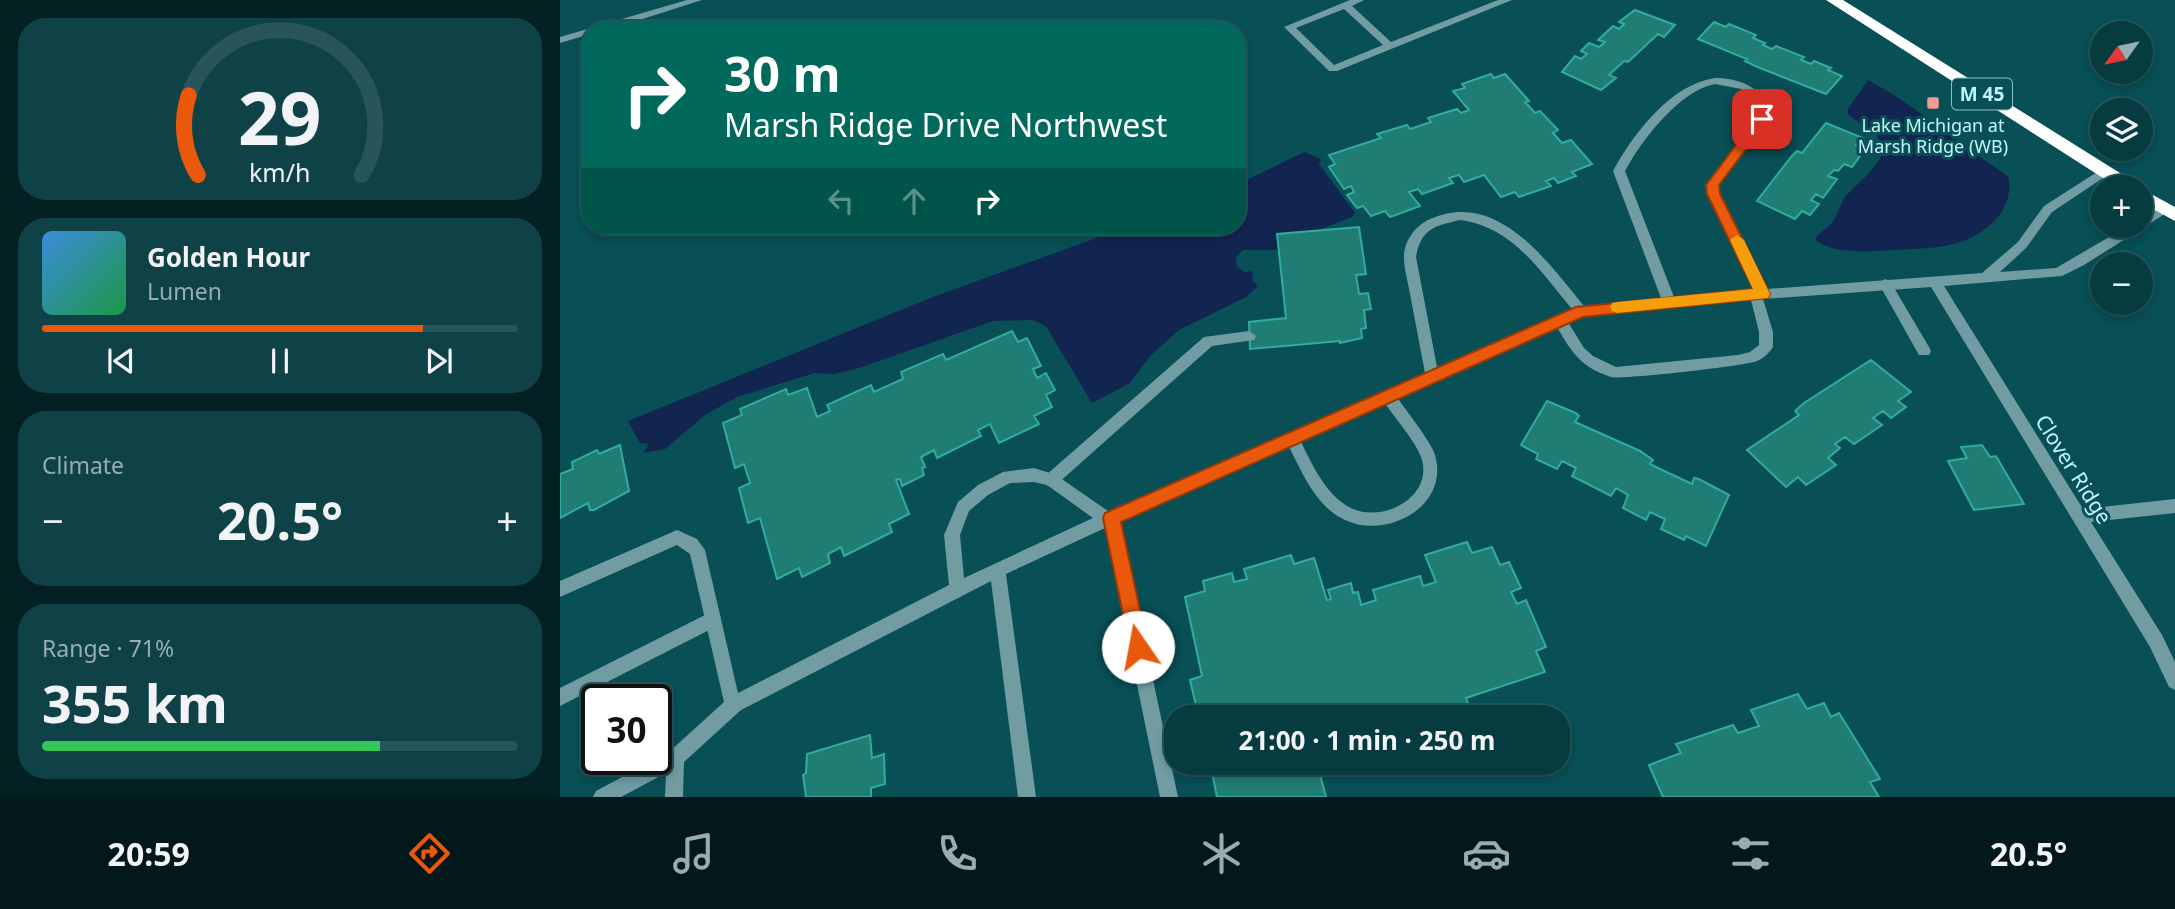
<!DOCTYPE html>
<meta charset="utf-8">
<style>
:root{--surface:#063b40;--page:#0f4247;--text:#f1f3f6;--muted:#98adb1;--line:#275559;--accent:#ea580c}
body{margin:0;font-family:"Noto Sans",sans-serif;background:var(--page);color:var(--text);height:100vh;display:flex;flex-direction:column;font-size:26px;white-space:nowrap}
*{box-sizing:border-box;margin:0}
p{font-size:23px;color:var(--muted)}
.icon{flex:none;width:38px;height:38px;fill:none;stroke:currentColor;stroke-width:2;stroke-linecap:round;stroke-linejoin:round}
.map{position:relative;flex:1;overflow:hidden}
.drawer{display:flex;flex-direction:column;gap:18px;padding:18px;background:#032023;width:560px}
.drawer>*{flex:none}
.hud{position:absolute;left:21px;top:21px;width:665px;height:214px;border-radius:28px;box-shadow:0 4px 10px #0003,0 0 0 2px var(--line);background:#00695c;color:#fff;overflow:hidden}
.needle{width:46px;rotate:237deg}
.fabs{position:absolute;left:1530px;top:21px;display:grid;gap:14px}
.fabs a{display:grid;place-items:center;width:63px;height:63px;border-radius:50%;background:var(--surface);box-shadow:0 4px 10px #0003,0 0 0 2px var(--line);font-size:35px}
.speed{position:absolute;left:21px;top:684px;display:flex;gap:14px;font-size:35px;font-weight:700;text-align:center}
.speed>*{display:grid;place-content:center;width:91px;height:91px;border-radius:50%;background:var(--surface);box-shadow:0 4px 10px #0003,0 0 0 2px var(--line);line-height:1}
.speed .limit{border:4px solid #111;border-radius:10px;background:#fff;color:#111}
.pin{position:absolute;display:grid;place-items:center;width:60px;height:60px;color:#fff;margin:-30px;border-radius:14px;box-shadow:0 4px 10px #0006}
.me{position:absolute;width:77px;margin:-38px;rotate:348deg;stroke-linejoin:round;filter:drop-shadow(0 0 5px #0008)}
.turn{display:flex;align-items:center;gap:24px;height:147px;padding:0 28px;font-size:32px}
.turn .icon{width:91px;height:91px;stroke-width:2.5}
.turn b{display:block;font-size:49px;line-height:60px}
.lanes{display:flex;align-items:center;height:66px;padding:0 28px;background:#0003;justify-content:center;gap:35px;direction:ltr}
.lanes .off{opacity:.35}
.big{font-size:52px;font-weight:700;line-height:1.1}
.drawer .card{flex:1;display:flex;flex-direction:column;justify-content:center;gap:10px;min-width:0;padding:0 24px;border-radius:28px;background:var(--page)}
.drawer .dial{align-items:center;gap:0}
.dial svg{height:182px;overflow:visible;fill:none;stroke:var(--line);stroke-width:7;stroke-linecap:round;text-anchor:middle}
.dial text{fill:var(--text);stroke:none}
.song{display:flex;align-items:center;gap:21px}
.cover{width:84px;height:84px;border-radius:10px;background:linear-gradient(135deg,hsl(210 70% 55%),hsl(140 70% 35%))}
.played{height:7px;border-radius:4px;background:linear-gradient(90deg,var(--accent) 80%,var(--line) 80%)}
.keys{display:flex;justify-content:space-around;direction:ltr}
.heat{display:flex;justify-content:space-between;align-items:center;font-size:38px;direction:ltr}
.charge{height:10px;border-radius:5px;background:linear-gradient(90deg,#34c759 71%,var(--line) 0)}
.trip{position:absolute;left:604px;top:705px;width:406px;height:70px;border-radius:28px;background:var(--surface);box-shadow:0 4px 10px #0003,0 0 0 2px var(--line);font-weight:700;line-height:70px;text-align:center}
.tabs{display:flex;height:112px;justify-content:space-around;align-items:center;background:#02181a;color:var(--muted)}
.tabs .icon{width:49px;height:49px}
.tabs .selected{color:var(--accent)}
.tabs b{font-size:32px;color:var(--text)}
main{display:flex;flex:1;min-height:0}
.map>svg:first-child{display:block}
.water{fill:#122450}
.building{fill:#1f7d73;stroke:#31ac9f;stroke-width:2}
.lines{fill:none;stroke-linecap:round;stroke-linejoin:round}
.lane{fill:#719da2;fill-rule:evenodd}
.street{fill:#719da2;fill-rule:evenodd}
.highway{fill:#fff;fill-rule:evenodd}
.route{fill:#ea580c;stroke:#983908;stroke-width:2}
.slow{fill:#f59e0b}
.poi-dot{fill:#f59c95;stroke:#084f56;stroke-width:2.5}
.labels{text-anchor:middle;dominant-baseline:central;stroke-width:6;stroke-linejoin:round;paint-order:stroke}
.far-poi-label{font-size:18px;fill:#c1f5fb;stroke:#084f56}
.shield{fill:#084f56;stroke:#8ac3ca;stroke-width:2}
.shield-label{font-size:19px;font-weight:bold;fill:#c1f5fb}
.street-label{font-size:21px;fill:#c1f5fb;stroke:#084f56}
</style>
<main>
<section class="drawer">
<div class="card dial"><svg viewBox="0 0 100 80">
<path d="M14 69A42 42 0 1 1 86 69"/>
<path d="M14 69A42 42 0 0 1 10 34" stroke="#ea580c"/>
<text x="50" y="56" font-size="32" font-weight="700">29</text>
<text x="50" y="72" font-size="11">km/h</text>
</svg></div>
<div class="card">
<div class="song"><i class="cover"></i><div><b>Golden Hour</b><p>Lumen</p></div></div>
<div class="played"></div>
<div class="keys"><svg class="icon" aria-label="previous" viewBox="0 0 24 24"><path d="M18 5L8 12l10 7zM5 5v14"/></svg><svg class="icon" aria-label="pause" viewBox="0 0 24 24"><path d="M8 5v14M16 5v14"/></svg><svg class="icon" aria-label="next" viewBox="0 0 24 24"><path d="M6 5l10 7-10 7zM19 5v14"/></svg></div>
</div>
<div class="card"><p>Climate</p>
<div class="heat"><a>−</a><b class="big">20.5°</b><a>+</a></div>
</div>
<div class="card"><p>Range · 71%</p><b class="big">355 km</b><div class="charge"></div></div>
</section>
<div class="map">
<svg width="1615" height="797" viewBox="0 0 1615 797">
<rect width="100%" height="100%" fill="#084f56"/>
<path class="water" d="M1308 80C1358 107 1400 145 1448 176 1456 210 1424 237 1393 244 1374 249 1352 249 1333 250 1312 251 1270 255 1255 239 1259 232 1265 230 1271 224 1277 217 1279 208 1283 200 1292 186 1331 161 1321 143 1315 129 1298 124 1288 114V109Z
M744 152 761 159 759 164 795 213 792 217 758 230 716 234 718 250H683L676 257 677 267 685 272 692 271 693 281 698 286 686 297 619 330 590 356 570 383 532 403 486 326 472 320 433 321 299 368 274 374 255 373 177 397 145 415 105 449 83 453 89 444 80 443 68 421 373 297 570 226H677V185Z"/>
<path class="building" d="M1075 10 1115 25 1104 37 1098 34 1068 62 1064 61 1049 75 1056 78 1041 90 1002 72 1015 56 1021 59 1027 54 1021 51 1029 43 1039 47 1045 42 1038 40 1053 26 1059 29 1064 24 1059 22Z
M1154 22 1166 27 1169 24 1196 35 1193 38 1205 43 1203 45 1212 49 1216 46 1244 57 1241 60 1251 64 1254 61 1271 68 1268 70 1282 76 1266 94 1195 66 1185 61 1187 59 1138 39Z
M931 74 934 78 945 74 969 101 965 102 975 113 980 111 998 130 993 133 1002 143 1011 140 1032 164 1012 172 1016 176 998 183 994 178 986 181 991 186 959 197 955 192 941 197 924 175 904 182 899 175 889 178 893 183 862 194 858 189 849 192 860 206 830 217 825 211 811 216 803 206 797 208 787 195 794 192 791 186 784 189 769 167 775 164 769 155 821 138 817 134 847 125 850 129 871 122 868 118 897 109 901 113 909 110 893 91 905 88 902 84Z
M1266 123 1303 138 1296 145 1305 149 1292 167 1284 164 1278 171 1274 170 1268 176 1277 179 1263 198 1256 194 1251 200 1259 204 1250 215 1242 211 1235 219 1197 201 1231 157 1237 151 1242 153Z
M799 227 806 274 796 275 799 294 808 293 811 309 804 310 806 328 801 329 802 338 780 343V341L690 349 689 322 726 318 717 234Z
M452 331 458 342 467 338 481 366 473 369 477 378 486 373 495 390 486 395 492 407 474 416 479 424 439 443 430 424 418 430 421 436 377 458 374 450 361 457 365 467 362 468 364 475 342 486 340 479 336 480 349 514 329 524 332 532 284 556 281 547 268 554 270 563 242 577 239 568 217 579 200 518 188 523 179 488 190 483 184 464 175 468 163 423 182 415 180 409 226 389 228 395 247 388 257 417 270 411 267 405 311 385 314 392 343 379 341 372 383 354 386 360Z
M1311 360 1351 392 1338 401 1346 407 1331 418 1323 411 1313 418 1322 425 1294 444 1285 437 1275 444 1280 448 1268 458 1276 465 1246 485 1238 477 1226 487 1187 450 1239 415 1235 411 1244 403Z
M987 401 1016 413 1019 416 1015 422 1080 451 1093 460 1090 464 1100 469 1132 484 1134 478 1139 479 1169 495 1146 546 1126 536 1124 540 1101 529 1105 519 1090 512 1086 520 1063 508 1068 495 1056 488 1051 496 1012 476 1016 468 1002 461 997 469 976 459 978 454 961 445Z
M60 445 69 491 34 510H30L28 503 0 518V474L13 469 12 462 37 450 39 454Z
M1422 445 1430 457 1436 456 1464 504 1414 510 1388 461 1407 458 1401 447Z
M907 542 912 553 932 547 940 565 949 562 961 588 951 592 957 604 966 600 986 647 976 651 985 672 906 698 910 710 888 718H639L630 680 642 676 625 597 645 591 643 581 672 573 674 582 687 579 684 569 731 555 734 564 754 558 767 600 771 599 768 590 791 583 793 593 798 592 801 605 816 600 813 590 860 576 863 586 876 582 865 555Z
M1238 694 1247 709 1264 703 1271 717 1279 713 1320 779 1310 782 1319 797H1103L1089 765 1121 753 1116 744 1173 725 1178 733 1199 726 1191 710Z
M310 735 312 758 324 754 325 784 311 788V797H246L243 775 246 773 247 754Z
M650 763H757L766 797H657Z"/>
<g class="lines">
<path class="lane" d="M790 0H804L792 6 831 42 938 0H952L777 71H769L724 27ZM784 9 823 45 774 65 736 28Z
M1325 279 1330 281 1369 347 1371 351 1369 355H1359L1319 284Z
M689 331 696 336 694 340 652 346 496 485 491 487 486 485 484 480 486 475 644 337Z
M153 611 159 613 161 619 159 625 0 706V688Z"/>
<path class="street" d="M127 0H142L48 30H30V34L0 43V37Z
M1155 78C1180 78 1198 87 1212 107L1206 122 1158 185 1160 194 1207 289 1422 273 1458 242 1484 206 1545 167 1549 168V174L1492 212 1466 248 1440 272 1496 268 1568 226H1580V218L1600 206H1608L1610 209 1608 212 1524 265 1502 276 1384 286 1523 509 1615 499V513L1531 522 1602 635 1615 662V690L1609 687 1590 647 1371 287 1203 299 1213 332V347C1209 353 1203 359 1197 361 1186 366 1059 380 1051 377 1021 367 1012 353 997 327L837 397C846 411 871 441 875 455 890 506 827 540 785 520 756 507 742 472 728 445L559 521 618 797H600L545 528 446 574 476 797H458L431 581 181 710 124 762 123 797H105L106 773 61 797H33L36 791 109 752 164 702 130 554 117 545 0 597V581L117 530 137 539 145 550 178 693 389 585 384 535 398 502 418 485 443 472 474 468 496 475 548 511 865 373C860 347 855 320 850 294 848 282 844 269 844 257 844 241 855 226 870 219 937 189 987 261 1024 306L1101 298 1053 171C1073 134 1111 84 1155 78ZM1155 84 1181 89 1201 107 1197 118 1146 185 1148 194 1194 290 1114 297 1065 171C1081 141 1120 90 1155 84ZM900 220C953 227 980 271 1012 309L877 367 856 257C861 229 874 226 900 220ZM1187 300H1191L1199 332V345L1190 352 1178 355 1056 367 1033 356 1024 348 1008 322 1023 316ZM825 403C834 417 856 442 861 457 875 496 823 524 791 508 766 496 752 464 740 440ZM474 482 487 485 533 518 404 578 400 535 409 511 428 495 450 483Z"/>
<path class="highway" d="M1266 0H1283L1576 183 1579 187H1557Z
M1580 188 1615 207V221L1580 202Z"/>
</g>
<path class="route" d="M1202 115 1209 119 1159 185 1160 194 1210 294 1208 298 1023 317 561 522 588 647 585 653 578 656 571 653 543 518 545 513 1016 307 1193 289 1147 194 1146 185 1198 116Z"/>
<path class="slow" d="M1177 235 1184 240 1210 294 1208 298 1057 313 1052 311 1050 307 1052 303 1057 302 1193 289 1170 240Z"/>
<rect class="poi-dot" x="1366" y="96" width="14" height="14" rx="3.5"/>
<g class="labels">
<g class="far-poi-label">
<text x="1373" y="125">Lake Michigan at<tspan x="1373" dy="21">Marsh Ridge (WB)</tspan></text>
</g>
<rect class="shield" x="1392" y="78.5" width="60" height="31" rx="5"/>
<g class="shield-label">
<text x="1422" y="94">M 45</text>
</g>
<g class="street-label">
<text transform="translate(1514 469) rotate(58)">Clover Ridge</text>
</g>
</g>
</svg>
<div class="fabs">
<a><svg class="needle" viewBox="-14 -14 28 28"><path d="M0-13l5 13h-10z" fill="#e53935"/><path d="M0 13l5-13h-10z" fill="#98adb1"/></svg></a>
<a><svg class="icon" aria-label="layers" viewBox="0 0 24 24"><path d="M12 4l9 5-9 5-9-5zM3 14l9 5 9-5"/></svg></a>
<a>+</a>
<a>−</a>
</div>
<div class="speed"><div class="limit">30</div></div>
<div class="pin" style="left:1202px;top:119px;background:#d93025"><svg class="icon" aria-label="arrive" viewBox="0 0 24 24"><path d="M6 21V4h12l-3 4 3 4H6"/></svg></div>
<svg class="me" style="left:578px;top:647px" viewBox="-20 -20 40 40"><circle r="19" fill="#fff"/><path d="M0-13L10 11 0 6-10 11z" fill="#ea580c"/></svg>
<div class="trip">21:00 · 1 min · 250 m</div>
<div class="hud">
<div class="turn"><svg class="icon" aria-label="right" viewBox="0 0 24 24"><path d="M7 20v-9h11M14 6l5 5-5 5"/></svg><div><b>30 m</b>Marsh Ridge Drive Northwest</div></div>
<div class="lanes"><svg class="icon off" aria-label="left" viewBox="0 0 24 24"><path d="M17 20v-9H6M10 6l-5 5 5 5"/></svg><svg class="icon off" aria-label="ahead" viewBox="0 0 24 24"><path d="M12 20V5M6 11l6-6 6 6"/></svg><svg class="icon" aria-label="right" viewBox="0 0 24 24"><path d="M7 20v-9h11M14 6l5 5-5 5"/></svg></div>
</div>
</div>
</main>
<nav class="tabs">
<b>20:59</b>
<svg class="icon selected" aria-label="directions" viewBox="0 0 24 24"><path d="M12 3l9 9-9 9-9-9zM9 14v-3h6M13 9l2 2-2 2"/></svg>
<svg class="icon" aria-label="music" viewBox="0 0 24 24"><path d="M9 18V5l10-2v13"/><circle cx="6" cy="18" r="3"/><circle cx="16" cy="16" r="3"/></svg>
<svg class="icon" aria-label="phone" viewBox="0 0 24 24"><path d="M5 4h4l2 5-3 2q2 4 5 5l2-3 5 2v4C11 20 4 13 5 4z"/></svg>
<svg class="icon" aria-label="climate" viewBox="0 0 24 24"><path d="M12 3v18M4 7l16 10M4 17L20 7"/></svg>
<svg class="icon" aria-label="car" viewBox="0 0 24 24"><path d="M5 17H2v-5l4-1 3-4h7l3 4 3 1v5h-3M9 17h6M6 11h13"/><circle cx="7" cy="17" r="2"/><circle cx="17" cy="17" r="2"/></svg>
<svg class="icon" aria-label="filters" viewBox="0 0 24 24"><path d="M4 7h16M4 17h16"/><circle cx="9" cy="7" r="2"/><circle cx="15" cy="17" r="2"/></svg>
<b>20.5°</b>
</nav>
